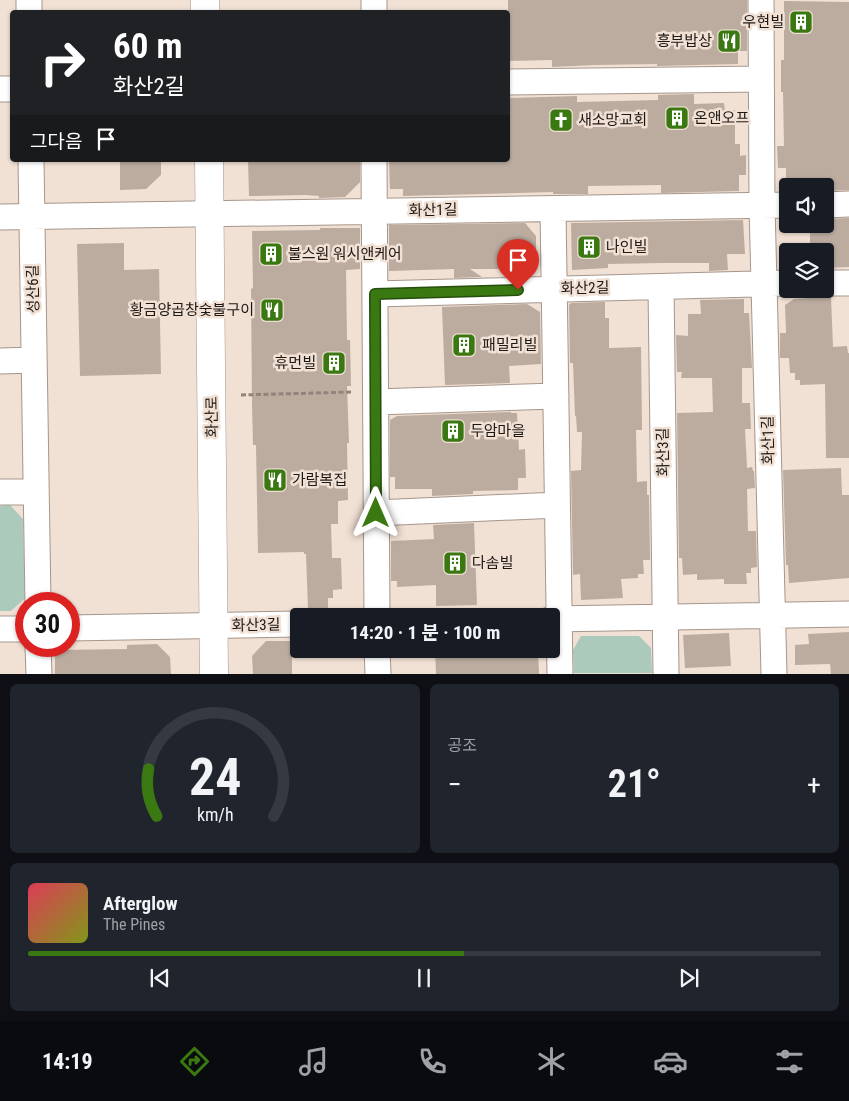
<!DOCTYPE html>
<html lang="ko">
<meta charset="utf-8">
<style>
:root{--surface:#171b24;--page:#20242c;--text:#f1f3f6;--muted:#9ea1a6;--line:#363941;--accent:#3a7812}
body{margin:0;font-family:"Roboto Condensed","Noto Sans KR",sans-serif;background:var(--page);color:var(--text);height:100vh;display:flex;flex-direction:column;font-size:19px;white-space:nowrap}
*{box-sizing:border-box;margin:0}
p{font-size:16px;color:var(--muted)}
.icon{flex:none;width:28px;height:28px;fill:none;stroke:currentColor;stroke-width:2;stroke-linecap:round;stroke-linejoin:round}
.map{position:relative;height:674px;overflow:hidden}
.side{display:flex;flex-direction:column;gap:10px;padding:10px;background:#0d0f14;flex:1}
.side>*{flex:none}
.banner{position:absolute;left:10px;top:10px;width:500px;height:152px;border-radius:5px;box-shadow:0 1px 4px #0004;background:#202124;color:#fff;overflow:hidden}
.buttons{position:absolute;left:779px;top:178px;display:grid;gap:10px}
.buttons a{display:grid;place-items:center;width:55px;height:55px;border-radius:5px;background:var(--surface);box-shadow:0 1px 4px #0004;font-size:25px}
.speed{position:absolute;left:15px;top:592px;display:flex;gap:10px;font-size:25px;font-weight:700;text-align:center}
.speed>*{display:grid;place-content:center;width:65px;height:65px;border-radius:50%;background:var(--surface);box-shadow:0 1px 4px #0004;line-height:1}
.speed .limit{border:8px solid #d22;background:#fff;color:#111}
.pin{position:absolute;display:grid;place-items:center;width:42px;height:42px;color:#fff;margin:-51px -21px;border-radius:50% 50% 50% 0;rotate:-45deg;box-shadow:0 0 5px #0007}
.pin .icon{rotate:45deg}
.me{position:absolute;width:55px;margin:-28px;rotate:0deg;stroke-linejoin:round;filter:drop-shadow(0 0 4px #0008)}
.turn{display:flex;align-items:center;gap:18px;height:105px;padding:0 20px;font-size:22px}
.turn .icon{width:65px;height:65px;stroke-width:2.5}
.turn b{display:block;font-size:35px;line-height:42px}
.then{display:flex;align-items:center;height:48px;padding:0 20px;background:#0003;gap:10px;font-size:19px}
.big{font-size:38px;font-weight:700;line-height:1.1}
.side .card{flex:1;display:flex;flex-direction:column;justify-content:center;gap:8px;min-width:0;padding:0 18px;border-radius:8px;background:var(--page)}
.side .dial{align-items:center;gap:0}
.dial svg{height:130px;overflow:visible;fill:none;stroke:var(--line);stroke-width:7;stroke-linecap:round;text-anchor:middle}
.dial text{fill:var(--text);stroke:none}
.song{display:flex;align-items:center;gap:15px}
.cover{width:60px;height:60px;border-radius:8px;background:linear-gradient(135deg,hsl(350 70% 55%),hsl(70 70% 35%))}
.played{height:5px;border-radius:2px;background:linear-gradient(90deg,var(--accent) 55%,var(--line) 55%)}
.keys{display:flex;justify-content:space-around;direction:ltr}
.heat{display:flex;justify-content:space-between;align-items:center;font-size:28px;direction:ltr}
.side .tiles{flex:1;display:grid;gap:10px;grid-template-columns:1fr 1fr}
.card:last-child{grid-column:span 2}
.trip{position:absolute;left:290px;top:608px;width:270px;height:50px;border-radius:5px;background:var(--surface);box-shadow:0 1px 4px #0004;font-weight:700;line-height:50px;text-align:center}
.dock{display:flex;height:80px;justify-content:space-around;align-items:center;background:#090b0e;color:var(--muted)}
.dock .icon{width:35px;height:35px}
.dock .selected{color:var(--accent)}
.dock b{font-size:22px;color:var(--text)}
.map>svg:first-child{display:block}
.green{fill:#accabb}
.building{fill:#bcaca0}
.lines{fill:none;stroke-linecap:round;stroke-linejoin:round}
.street-casing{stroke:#a6968b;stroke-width:27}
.secondary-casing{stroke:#a6968b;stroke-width:29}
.path{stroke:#90847c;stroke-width:3;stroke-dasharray:5 2.5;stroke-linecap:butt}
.street{stroke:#fff;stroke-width:25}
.secondary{stroke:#fff;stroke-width:28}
.route-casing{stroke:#264e0c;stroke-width:12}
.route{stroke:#3a7812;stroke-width:9}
.labels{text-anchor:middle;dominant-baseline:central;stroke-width:5;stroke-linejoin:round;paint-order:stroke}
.poi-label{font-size:15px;fill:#1e1814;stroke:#f1e0d4;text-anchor:start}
.street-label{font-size:15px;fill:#1e1814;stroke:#f1e0d4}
</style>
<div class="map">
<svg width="849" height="674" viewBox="0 0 849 674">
<rect width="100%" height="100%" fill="#f1e0d4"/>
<path class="green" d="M10 505 23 519 25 598 11 611H0V506Z
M581 636H639L651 648 652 673H574L573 650Z"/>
<path class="building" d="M508 0H747V51H738V64L657 66V64L595 65 552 67V60L508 61Z
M784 1 849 2V190L825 191V186H786V168H778L777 146H784L783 92H781V60H784Z
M694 94V104L724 103 725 111 735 110V144H740V156L746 155V175H739V191L661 193V185L588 186V194H553V192L403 196V189H390L389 160H508V98L577 96V102L658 100V95Z
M120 160H161V175L146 189 120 190Z
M248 160H360V182L345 197 319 198V196L306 195 249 196Z
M849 218V267L825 268V251H810V224H825V219Z
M743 220 745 254H727L728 270 709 271V263H662L608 264V268L572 270 571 223Z
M525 223 536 236V269H470L482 277 454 278V269L389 271V225Z
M320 228H360V269L346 270 347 340H350L351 386H347L349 443H347L348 500 338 501V524H331L332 558H341L342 589 333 590V598H328V608L308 609 306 554H304V552L258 553 256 445H253L252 404 251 289 253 288 252 231 320 230Z
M124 243V270L159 269 161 374 80 376 77 244Z
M823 297H831L833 347 847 346 848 353H849V458H826L825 384 800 385V380H795V373H790L789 358H780V333H786L785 305 794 299Z
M744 299V313H749L752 368H742V403H750L751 429H745L747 468 752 467 753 471H754L755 488 747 489 748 531H756L757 567 751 568V573H746L747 584H724V579L697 580V574L683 575 682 558H679L677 413 713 412 712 378H681L682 372H677L676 335 688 336V314H701L700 300Z
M605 302V318H609V348L641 347 642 430H636L637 482 647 481V495H649L650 560H643L644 574H638V578L621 579 623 598 581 600 580 574 573 575 571 471 581 470 582 432H577L576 416H575L573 363H570L569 305 571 303Z
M527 304 540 312 541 364 509 366 510 383 445 385 442 307Z
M511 412V413H517L519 450 525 449 526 478H518V490L473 491V494L432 496V489H395V477H390V420L397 416Z
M841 468 842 495H849V578L789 583 788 565H786L783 470Z
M474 523 477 605 436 606V585L397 587V581H391V541L434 539 433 525Z
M849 632V674H831L830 664 795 665V645L809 644 808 634Z
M729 633 731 666 685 668 683 635Z
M266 641H292V674H253L252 656Z
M157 644 170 657 171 674H55V650L127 649V645Z
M435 649H538L539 674H436Z"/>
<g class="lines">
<g class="street-casing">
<path id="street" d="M29 0V12
M374 0V12
M761 0 762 206 774 674
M508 82 761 79
M0 89H12
M31 160 38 604
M374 160 377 616
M825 205 849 204
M553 209 560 674
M0 217 788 205
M825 283H849
M661 287 666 674
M375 294 788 283
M0 361 34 360
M376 402 556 396
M0 492H36
M376 513 557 505
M551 619 849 614
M69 628 299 624
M0 629H26
M38 646 39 674
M377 649 378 674"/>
</g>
<g class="secondary-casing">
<path id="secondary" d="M205 0V12
M209 160 214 674"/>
</g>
<path class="path" d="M241 395 352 392"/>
<use href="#street" class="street"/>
<use href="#secondary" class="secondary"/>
</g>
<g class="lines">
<g class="route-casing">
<path id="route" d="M376 513 375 294 518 290"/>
</g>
<use href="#route" class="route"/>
</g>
<defs>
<g id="building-square" transform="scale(1.25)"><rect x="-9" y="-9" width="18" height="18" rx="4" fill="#3a7812" stroke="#f1e0d4"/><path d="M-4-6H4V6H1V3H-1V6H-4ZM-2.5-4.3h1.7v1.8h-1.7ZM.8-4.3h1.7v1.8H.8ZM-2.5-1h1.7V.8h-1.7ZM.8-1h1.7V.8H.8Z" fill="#fff"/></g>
<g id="restaurant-square" transform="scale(1.25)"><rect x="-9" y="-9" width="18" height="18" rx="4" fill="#3a7812" stroke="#f1e0d4"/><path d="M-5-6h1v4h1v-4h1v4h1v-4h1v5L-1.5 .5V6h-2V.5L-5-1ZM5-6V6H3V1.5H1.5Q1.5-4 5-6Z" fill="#fff"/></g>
<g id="church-square" transform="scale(1.25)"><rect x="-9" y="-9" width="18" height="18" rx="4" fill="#3a7812" stroke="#f1e0d4"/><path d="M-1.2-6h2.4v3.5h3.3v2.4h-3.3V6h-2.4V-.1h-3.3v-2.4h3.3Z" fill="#fff"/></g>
</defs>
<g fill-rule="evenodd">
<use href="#building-square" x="801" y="22"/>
<use href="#restaurant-square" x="729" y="41"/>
<use href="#building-square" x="677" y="118"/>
<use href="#church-square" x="561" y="120"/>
<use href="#building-square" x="589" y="247"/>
<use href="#building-square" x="271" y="254"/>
<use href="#restaurant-square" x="272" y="310"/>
<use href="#building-square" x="464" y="345"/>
<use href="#building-square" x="334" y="363"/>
<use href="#building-square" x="453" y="431"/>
<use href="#restaurant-square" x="275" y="480"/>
<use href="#building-square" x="455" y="563"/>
</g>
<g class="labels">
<g class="poi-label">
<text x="784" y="22" text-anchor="end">우현빌</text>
<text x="712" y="41" text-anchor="end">흥부밥상</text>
<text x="694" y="118">온앤오프</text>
<text x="578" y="120">새소망교회</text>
<text x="606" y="247">나인빌</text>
<text x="288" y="254">불스원 워시앤케어</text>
<text x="254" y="310" text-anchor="end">황금양곱창숯불구이</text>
<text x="482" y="345">패밀리빌</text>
<text x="316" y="363" text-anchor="end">휴먼빌</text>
<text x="470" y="431">두암마을</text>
<text x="292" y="480">가람복집</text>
<text x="472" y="563">다솜빌</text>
</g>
<g class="street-label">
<text transform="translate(433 210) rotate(-1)">화산1길</text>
<text transform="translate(585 288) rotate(-1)">화산2길</text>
<text transform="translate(33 289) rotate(-91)">성산6길</text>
<text transform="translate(212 417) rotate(-91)">화산로</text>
<text transform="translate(768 440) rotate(-91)">화산1길</text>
<text transform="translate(663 452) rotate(-91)">화산3길</text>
<text transform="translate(256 625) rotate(-1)">화산3길</text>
</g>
</g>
</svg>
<div class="buttons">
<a><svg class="icon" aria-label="sound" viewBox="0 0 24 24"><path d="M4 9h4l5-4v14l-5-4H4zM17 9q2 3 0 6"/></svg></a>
<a><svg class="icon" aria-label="layers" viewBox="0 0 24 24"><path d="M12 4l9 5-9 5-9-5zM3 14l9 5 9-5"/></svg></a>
</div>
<div class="speed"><div class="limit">30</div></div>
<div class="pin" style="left:518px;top:290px;background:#d93025"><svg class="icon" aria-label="arrive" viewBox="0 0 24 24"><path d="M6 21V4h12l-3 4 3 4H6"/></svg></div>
<svg class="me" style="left:376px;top:513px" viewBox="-20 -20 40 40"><path d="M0-17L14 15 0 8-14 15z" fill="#3a7812" stroke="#fff" stroke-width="4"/></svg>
<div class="trip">14:20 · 1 분 · 100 m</div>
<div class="banner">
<div class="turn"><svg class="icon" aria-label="right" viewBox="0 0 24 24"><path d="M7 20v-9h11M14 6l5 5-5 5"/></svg><div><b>60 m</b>화산2길</div></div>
<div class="then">그다음<svg class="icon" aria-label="arrive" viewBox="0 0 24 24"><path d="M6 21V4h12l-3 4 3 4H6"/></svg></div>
</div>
</div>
<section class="side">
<div class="tiles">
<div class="card dial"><svg viewBox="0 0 100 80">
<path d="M14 69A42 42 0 1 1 86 69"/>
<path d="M14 69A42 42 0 0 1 9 40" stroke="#3a7812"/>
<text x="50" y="56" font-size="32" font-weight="700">24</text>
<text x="50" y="72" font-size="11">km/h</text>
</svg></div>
<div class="card"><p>공조</p>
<div class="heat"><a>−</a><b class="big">21°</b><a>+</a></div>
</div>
<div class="card">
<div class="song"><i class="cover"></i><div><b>Afterglow</b><p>The Pines</p></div></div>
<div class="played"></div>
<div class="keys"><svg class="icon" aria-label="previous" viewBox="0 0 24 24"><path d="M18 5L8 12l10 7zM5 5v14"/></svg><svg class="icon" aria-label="pause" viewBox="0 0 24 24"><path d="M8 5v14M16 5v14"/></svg><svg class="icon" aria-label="next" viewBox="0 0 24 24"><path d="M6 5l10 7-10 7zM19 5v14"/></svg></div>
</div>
</div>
</section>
<nav class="dock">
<b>14:19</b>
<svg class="icon selected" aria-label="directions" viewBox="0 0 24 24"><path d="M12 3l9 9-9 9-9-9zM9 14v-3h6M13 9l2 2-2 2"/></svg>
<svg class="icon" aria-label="music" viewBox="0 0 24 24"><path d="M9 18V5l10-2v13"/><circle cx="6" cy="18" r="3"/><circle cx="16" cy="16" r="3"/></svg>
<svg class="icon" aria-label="phone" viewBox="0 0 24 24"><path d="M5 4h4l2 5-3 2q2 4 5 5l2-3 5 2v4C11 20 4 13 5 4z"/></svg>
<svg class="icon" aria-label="climate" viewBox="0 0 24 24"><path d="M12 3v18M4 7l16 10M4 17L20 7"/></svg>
<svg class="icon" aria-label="car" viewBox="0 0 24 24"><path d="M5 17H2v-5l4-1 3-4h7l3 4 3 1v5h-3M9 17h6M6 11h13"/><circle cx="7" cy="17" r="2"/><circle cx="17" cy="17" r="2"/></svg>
<svg class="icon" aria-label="filters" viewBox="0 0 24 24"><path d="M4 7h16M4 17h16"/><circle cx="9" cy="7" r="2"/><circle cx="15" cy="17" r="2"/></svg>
</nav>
